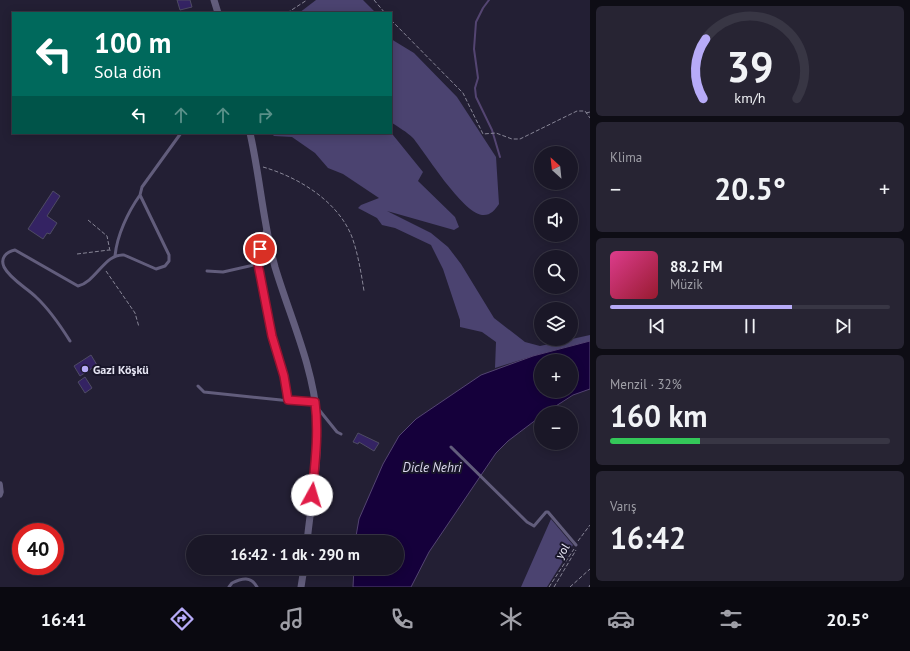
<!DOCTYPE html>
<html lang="tr">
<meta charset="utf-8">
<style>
:root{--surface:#1a1727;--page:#272433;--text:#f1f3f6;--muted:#9f9fa7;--line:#383644;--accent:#b7abf8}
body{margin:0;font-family:"PT Sans",sans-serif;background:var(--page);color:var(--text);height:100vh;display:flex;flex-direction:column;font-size:15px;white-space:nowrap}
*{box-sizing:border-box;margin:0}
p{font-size:13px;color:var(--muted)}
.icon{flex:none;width:22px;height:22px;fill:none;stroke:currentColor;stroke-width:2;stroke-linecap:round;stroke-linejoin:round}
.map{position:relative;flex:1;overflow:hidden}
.panel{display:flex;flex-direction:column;gap:6px;padding:6px;background:#0e0d15;width:320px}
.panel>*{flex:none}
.banner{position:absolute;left:12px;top:12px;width:380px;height:122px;border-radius:0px;box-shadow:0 2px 10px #0003,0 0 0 1px var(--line);background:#00695c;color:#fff;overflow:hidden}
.needle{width:26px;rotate:333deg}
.fabs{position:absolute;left:534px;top:146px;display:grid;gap:8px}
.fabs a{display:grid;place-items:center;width:44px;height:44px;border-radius:50%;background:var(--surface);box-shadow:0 2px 10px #0003,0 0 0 1px var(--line);font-size:20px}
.speed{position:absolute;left:12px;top:523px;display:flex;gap:8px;font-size:20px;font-weight:700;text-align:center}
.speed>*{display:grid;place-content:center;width:52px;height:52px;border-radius:50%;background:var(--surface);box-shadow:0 2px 10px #0003,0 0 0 1px var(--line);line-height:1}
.speed .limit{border:6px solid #d22;background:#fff;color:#111}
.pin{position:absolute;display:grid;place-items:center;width:34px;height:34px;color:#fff;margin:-17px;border:2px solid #fff;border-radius:50%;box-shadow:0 1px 4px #0007}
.me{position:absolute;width:44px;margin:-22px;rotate:6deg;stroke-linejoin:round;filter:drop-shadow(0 0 3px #0008)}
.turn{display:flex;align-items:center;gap:14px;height:84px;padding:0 16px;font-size:18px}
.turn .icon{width:52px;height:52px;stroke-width:2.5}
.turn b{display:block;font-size:28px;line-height:34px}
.lanes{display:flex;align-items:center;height:38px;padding:0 16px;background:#0003;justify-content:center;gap:20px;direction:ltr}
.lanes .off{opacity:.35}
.big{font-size:30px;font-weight:600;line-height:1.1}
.panel .widget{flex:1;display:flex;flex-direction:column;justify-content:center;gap:6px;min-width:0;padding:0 14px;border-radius:6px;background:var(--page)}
.panel .dial{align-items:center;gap:0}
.dial svg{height:104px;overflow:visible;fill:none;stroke:var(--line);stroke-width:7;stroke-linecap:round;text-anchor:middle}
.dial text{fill:var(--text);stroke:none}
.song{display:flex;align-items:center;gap:12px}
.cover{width:48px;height:48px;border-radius:6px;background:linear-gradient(135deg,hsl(330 70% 55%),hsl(350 70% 35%))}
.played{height:4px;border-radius:2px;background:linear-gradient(90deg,var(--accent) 65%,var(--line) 65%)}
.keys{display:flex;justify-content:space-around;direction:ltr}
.heat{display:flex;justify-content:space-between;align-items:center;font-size:22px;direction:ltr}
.charge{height:6px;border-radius:3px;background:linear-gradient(90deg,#34c759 32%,var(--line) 0)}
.trip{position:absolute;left:186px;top:535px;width:218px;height:40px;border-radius:20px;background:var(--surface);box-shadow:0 2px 10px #0003,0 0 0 1px var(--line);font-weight:600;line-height:40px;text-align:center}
.tab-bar{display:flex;height:64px;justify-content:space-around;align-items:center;background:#0a0910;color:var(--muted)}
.tab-bar .icon{width:28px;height:28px}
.tab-bar .selected{color:var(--accent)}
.tab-bar b{font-size:18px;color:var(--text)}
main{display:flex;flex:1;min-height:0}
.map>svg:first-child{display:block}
.green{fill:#4b4370}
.water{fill:#15003b;stroke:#544572;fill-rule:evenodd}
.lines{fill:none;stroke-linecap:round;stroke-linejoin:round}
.stream{stroke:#544572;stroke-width:2}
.building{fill:#342363;stroke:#4e4b63}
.path{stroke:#888697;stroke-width:1;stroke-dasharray:4 2;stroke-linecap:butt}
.service{stroke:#625d7c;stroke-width:3}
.minor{stroke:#625d7c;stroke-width:5.5}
.tertiary{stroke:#625d7c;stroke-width:7}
.route-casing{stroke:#92132f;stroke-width:10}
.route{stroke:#e11d48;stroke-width:7}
.poi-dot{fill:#b7abf8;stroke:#19162a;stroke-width:1.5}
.labels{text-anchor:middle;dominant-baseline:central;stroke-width:4;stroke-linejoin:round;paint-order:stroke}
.poi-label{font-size:12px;font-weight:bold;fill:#e7e6f4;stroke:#19162a;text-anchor:start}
.street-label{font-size:12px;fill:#e7e6f4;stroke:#19162a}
.water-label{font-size:13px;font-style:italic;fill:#dddaef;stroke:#19162a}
</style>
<main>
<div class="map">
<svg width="590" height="587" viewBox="0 0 590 587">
<rect width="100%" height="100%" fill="#231f34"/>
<path class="green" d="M316 0H363L376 13H299Z
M391 39 414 53 457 97 496 157 499 204C495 210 490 216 482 215 462 212 426 154 413 138 407 132 398 127 391 122Z
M271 133H389L393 135 423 172 418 181 455 217 459 227 454 230 387 211 431 233 448 247 461 264 494 318 525 342 540 346 590 335V341L533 356 495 368 496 342 482 332 460 327V320L443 269 431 245 395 228 382 225 377 218 358 208 361 205 379 198 343 174 328 168 315 153 292 137 274 136Z
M551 519 573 545 547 587H521Z"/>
<path class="water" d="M590 341V389L573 395 545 413H541V416L508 441 496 453 429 552 411 587H353L354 568H397V542H355L359 519 383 464 399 436 416 419 481 375 533 356ZM541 361H571V391H541Z"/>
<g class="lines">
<path class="stream" d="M489 0 483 8 476 22 474 49 478 78 475 88 476 97 492 130 500 157"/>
</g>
<path class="building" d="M177 0H190L192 7 180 10Z
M53 191 60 196 47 216 57 223 50 234 47 233 43 239 28 229Z
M91 355 97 365 80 376 74 366Z
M85 377 92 388 85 393 78 382Z
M358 433 379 443 374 451 359 442 358 444 353 442Z"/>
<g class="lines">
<path class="path" d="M374 0 385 13
M287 13 307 0
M391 20 463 93 483 134 496 133 512 139H520L577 111H585L590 118
M586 113 590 112
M263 167C298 177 338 201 352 237 358 254 361 272 364 291
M88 220 107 236 110 251
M77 254 109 250
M106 271 135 313 139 327
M578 541 590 525
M549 587 574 549
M554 587 576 550
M570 587 590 569
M589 587 590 585"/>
<path class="service" d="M115 256C117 235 128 212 140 195
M258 264 272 336 284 376 288 400
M207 271 223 272 258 264 261 239 265 230
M70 341C60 325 50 310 36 297 27 288 10 279 4 267 0 258 6 252 15 250L78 286C96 282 105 253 124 255L156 269 165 266 169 261V255L140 195 142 187 181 133
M198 386 204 392 281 400 315 402
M316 406 337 432 341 434
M451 447 527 522 534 526 546 512H548L576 545
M229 587 232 583C242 578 251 576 257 587"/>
<path class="minor" d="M0 484 1 492 0 495"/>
<path class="tertiary" d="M214 0 218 13
M250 133C260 177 263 223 275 267 290 317 313 366 317 418 320 459 311 502 307 542
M301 587 304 568"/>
</g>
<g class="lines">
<g class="route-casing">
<path id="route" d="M260 249 258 264 272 336 284 376 288 400 315 402C319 433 315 463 312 495"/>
</g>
<use href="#route" class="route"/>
</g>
<circle class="poi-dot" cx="85" cy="369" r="4"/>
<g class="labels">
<g class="poi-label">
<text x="93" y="369">Gazi Köşkü</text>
</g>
<g class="street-label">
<text transform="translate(562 551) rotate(-58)">yol</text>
</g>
<g class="water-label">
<text x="432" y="467">Dicle Nehri</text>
</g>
</g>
</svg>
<div class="fabs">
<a><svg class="needle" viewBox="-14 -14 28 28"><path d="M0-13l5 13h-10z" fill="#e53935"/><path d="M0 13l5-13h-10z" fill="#9f9fa7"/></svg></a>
<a><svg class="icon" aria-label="sound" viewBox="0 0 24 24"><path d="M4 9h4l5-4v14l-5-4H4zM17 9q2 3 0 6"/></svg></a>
<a><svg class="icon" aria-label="search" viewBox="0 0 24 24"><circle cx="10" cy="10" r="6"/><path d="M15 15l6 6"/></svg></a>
<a><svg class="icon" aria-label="layers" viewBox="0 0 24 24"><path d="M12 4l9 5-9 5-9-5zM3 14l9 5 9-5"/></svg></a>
<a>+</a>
<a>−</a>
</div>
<div class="speed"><div class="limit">40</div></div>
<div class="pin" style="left:260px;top:249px;background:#d93025"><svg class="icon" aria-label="arrive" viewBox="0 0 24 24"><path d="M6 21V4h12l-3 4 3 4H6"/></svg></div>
<svg class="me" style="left:312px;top:495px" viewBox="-20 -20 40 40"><circle r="19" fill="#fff"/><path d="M0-13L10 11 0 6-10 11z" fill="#e11d48"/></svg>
<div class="trip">16:42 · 1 dk · 290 m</div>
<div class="banner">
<div class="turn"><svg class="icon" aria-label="left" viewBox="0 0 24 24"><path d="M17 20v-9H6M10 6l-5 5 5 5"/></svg><div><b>100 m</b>Sola dön</div></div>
<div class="lanes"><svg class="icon" aria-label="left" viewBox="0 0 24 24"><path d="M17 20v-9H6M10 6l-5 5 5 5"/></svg><svg class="icon off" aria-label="ahead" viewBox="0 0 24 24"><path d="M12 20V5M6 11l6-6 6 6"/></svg><svg class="icon off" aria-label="ahead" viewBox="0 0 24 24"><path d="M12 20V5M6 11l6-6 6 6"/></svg><svg class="icon off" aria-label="right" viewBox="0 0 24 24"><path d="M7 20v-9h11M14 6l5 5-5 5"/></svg></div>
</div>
</div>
<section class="panel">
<div class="widget dial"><svg viewBox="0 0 100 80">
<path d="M14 69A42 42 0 1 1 86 69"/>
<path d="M14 69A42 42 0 0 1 16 23" stroke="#b7abf8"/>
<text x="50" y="56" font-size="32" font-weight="700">39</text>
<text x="50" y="72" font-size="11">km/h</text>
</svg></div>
<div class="widget"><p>Klima</p>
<div class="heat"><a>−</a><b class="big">20.5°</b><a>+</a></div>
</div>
<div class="widget">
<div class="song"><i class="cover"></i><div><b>88.2 FM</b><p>Müzik</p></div></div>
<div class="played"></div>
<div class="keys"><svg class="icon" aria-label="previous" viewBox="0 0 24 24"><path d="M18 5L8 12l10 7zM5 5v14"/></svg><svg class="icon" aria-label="pause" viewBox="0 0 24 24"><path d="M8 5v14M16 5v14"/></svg><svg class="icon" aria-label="next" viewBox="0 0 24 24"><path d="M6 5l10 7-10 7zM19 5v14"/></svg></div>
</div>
<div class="widget"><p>Menzil · 32%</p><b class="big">160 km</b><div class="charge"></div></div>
<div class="widget"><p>Varış</p><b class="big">16:42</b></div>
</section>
</main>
<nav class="tab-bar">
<b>16:41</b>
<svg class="icon selected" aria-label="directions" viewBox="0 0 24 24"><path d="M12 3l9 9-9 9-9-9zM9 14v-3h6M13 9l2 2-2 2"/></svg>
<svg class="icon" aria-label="music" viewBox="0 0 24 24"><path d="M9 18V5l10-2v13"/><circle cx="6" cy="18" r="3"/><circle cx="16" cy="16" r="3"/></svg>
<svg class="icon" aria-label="phone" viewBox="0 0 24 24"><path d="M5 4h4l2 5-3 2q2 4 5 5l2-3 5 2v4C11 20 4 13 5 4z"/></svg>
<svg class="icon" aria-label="climate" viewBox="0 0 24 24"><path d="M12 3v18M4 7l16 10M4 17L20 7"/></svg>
<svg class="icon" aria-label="car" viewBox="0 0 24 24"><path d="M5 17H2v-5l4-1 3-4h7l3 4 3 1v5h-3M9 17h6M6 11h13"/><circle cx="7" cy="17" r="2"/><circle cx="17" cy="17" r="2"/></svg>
<svg class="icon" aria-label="filters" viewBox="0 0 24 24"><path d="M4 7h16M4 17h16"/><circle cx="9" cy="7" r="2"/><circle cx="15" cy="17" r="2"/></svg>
<b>20.5°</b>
</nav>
